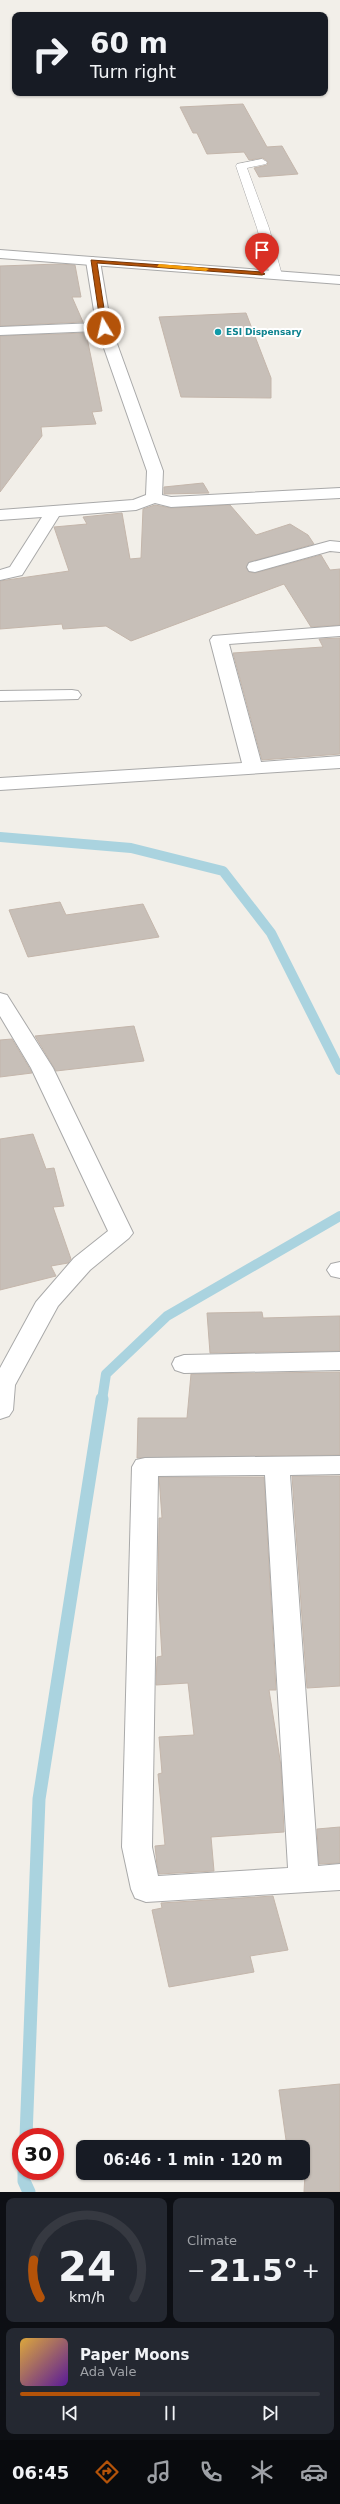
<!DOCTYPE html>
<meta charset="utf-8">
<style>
:root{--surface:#171b24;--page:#242831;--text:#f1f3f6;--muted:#9ea1a6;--line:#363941;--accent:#b45309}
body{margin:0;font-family:"DejaVu Sans",sans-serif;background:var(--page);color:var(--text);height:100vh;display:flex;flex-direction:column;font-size:15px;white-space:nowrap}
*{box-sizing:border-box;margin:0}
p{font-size:13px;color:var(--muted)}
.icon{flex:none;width:22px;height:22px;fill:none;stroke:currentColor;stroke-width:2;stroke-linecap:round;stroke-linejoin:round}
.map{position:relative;height:2192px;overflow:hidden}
.sheet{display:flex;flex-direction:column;gap:6px;padding:6px;background:#0d0f14;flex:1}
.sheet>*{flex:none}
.guide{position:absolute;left:12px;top:12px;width:316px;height:84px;border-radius:8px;box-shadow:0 1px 3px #0004;background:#171b24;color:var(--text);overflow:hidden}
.speed{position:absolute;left:12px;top:2128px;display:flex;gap:8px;font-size:20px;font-weight:700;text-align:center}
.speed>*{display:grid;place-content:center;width:52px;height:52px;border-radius:50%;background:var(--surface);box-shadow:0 1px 3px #0004;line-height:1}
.speed .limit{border:6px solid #d22;background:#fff;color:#111}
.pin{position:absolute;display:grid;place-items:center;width:34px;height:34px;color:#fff;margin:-41px -17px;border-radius:50% 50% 50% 0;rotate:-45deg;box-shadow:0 0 4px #0007}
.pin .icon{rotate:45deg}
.me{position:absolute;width:44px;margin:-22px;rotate:351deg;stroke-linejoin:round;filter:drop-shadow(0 0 3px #0008)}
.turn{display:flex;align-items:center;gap:14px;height:84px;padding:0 12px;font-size:18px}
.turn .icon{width:52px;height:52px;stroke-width:2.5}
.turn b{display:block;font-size:28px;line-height:34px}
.big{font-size:30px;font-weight:700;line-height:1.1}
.sheet .tile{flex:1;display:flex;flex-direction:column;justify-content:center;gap:6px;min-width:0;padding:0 14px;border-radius:8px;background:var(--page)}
.sheet .dial{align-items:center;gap:0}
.dial svg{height:104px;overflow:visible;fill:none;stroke:var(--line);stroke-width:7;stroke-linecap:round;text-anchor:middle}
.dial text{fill:var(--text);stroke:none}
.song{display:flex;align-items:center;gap:12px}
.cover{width:48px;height:48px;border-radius:6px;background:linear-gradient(135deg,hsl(40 70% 55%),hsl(270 70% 35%))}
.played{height:4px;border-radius:2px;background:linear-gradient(90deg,var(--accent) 40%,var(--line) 40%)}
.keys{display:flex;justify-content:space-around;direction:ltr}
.heat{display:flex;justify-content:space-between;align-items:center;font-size:22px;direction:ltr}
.sheet .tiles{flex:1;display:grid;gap:6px;grid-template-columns:1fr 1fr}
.tile:last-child{grid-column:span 2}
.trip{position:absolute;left:76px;top:2140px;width:234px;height:40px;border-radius:8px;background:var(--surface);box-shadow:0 1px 3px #0004;font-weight:700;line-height:40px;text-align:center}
.tabs{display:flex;height:64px;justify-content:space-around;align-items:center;background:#090b0e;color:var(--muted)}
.tabs .icon{width:28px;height:28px}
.tabs .active{color:var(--accent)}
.tabs b{font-size:18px;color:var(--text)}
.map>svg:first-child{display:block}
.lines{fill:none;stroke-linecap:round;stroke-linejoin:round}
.stream-far1{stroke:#aad3df;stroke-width:10}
.stream{stroke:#aad3df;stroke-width:13}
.building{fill:#c7bfb8;stroke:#c4b6ab}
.service-casing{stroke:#a9a9a9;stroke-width:1}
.minor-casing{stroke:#a9a9a9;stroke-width:2}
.tertiary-casing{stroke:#a9a9a9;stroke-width:2}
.service{fill:#fff;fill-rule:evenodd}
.minor{fill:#fff;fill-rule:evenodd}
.tertiary{fill:#fff;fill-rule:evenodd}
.route{fill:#b45309;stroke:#753606}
.slow{fill:#f59e0b}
.culture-dot{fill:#0f9aa8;stroke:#fff;stroke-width:1.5}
.labels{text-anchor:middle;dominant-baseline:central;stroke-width:4;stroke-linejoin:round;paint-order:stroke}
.far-culture-label{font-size:9px;font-weight:bold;fill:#0d838f;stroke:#fff;text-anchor:start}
</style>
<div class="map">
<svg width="340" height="2192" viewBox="0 0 340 2192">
<rect width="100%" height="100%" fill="#f2efe9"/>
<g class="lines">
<path class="stream-far1" d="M0 837 131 848 223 871 271 933 340 1070
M102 1400 106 1374 167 1316 340 1216"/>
<path class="stream" d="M26 2137 39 1799 102 1399
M24 2171V2181L29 2192"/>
</g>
<path class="building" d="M243 104 267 147 282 146 298 174 259 177 254 168 267 165 268 162 263 158 249 160 244 152 207 154 197 133H193L180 107Z
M59 264 75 265 81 297H72L83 322 0 326V266Z
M246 313 271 378V398L181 397 159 317Z
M86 333 102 411 92 412 96 424 41 427 42 436 0 492V336Z
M203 483 209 493 164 494V487Z
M155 505 171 508 230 505 256 535 290 524 308 535 314 544 249 562 246 568 249 572 255 573 321 555 330 570 340 569V625L311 627 284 584 131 641 106 626 63 629 62 624 0 629V581L69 571 54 527 87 524 83 517 122 513 130 559 141 558 143 509Z
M340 638V754L262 760 233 653 323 647 319 639Z
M60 902 66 915 143 904 159 937 28 957 9 910Z
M134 1026 144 1061 56 1071 35 1036Z
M12 1039 30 1069 32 1073 0 1077V1040Z
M33 1134 46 1169 54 1168 64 1206 53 1207 71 1259 68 1263 51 1266 56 1276 0 1290V1139Z
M262 1312 263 1318 340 1316V1351L210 1353 207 1313Z
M340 1372V1455L137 1458 138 1418H187L191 1374Z
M292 1476H340V1686L307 1688Z
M159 1477H264L276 1690H269L281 1766 284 1832 211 1837 214 1871 159 1874 157 1865 155 1846 165 1845 158 1774 162 1773 159 1737 194 1735 188 1683 156 1685 157 1657 162 1656 158 1590 159 1518H162Z
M340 1827V1863L319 1864 317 1829Z
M273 1896 288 1950 250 1956 254 1972 169 1987 152 1910 162 1908 161 1903Z
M340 2084V2192H304L306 2154 303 2155V2147H287L279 2090Z"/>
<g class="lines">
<g class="service-casing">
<path id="service" d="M262 159 267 162 266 164 247 168 269 228 282 275 276 279 270 275 257 228 236 166 237 164Z"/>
</g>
<g class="minor-casing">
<path id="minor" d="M93 257 100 261 111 327 163 471 162 495 171 497 340 488V498L171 507 155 503 136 510 59 516 22 575 0 580V570L10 567 42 517 0 520V510L133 500 146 495 147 471 98 331 0 335V327L96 323 86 261Z
M330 541 340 542V552L330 551 255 572 249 571 247 567 249 563Z
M340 626V636L229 644 261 762 340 756V768L0 790V778L242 763 210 640 213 636Z
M72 690 78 691 81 695 78 699 0 701V691Z
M0 993 7 995 53 1068 133 1233 129 1238 90 1270 58 1306 15 1385 13 1410 9 1416 0 1419V1368L36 1302 74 1258 108 1231 31 1068 0 1016Z
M340 1262V1278L331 1276 327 1270 331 1264Z
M340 1352V1370L184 1373 175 1370 172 1364 175 1358 184 1355Z
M340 1456V1474L290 1475 318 1866 340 1864V1890L146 1902 135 1898 131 1889 122 1847 132 1467 136 1460 145 1458ZM265 1475 288 1868 158 1876 152 1847 158 1476Z"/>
</g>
<g class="tertiary-casing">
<path id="tertiary" d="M0 250 340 276V284L0 258Z"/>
</g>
<use href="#service" class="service"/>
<use href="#minor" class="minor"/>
<use href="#tertiary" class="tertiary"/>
</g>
<path class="route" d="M91 260 262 272 265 274 262 275 97 263 107 328 104 329 101 328Z"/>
<path class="slow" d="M159 264 206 268 209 269 206 271 157 267Z"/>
<circle class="culture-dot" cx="218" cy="332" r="4"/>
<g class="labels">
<g class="far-culture-label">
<text x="226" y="332">ESI Dispensary</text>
</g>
</g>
</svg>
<div class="speed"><div class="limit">30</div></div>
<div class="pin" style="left:262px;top:274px;background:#d93025"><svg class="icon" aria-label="arrive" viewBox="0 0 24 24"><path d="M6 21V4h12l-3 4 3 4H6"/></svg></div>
<svg class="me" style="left:104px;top:328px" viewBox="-20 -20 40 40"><circle r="17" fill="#b45309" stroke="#fff" stroke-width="3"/><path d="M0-11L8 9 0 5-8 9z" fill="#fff"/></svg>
<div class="trip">06:46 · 1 min · 120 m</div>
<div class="guide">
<div class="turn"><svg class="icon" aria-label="right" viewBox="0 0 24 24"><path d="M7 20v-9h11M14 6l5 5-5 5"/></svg><div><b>60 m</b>Turn right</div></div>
</div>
</div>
<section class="sheet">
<div class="tiles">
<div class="tile dial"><svg viewBox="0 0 100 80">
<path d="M14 69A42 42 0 1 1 86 69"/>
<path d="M14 69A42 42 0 0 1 9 40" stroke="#b45309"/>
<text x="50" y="56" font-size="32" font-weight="700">24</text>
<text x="50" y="72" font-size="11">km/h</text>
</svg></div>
<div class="tile"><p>Climate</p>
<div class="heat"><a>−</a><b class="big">21.5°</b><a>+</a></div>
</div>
<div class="tile">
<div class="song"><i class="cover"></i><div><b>Paper Moons</b><p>Ada Vale</p></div></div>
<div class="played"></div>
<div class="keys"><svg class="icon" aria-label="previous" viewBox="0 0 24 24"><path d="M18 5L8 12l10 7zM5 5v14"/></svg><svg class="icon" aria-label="pause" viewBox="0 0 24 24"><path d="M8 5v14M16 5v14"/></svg><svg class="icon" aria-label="next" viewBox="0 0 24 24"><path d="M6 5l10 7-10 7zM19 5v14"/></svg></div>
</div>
</div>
</section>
<nav class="tabs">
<b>06:45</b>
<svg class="icon active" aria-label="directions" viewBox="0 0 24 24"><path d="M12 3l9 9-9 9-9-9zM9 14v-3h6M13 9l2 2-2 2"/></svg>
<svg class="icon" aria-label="music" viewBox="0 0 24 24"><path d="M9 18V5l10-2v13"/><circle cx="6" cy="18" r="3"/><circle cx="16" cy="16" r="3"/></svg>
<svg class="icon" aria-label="phone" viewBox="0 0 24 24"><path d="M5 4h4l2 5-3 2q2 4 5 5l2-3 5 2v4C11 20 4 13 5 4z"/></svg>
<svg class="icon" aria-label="climate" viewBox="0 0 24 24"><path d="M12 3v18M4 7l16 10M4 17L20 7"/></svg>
<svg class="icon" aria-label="car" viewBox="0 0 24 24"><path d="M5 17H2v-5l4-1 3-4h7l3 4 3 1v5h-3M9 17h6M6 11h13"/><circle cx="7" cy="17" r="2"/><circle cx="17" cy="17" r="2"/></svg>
</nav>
